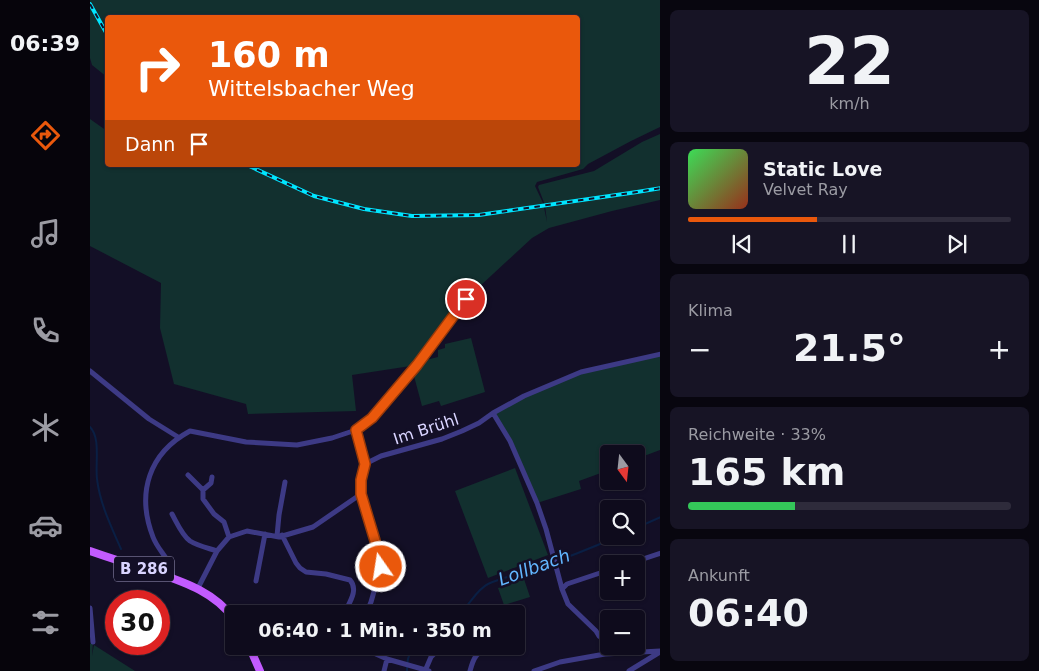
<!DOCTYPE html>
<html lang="de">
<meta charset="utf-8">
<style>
:root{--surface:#0e0b1c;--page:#171425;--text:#f1f3f6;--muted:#9b9ba3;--line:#2e2b3b;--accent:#ea580c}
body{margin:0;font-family:"DejaVu Sans",sans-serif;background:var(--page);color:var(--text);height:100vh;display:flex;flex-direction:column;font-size:19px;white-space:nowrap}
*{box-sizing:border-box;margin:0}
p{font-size:16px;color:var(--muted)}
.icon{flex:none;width:28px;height:28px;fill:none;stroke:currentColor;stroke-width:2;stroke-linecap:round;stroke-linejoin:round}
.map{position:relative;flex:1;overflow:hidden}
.details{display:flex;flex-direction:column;gap:10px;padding:10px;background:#08060f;width:379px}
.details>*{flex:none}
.banner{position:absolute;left:15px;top:15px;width:475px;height:152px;border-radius:5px;box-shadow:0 1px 4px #0004,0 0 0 1px var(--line);background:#ea580c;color:#fff;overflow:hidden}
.needle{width:32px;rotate:165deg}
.fabs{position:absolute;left:510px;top:445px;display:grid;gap:10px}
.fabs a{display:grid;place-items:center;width:45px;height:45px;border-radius:5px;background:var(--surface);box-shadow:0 1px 4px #0004,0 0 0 1px var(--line);font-size:25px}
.speed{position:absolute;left:15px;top:590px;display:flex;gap:10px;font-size:25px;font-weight:700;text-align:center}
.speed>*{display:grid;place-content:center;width:65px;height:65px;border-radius:50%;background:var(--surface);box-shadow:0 1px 4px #0004,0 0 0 1px var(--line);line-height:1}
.speed .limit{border:8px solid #d22;background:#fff;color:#111}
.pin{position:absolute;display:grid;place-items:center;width:42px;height:42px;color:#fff;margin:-21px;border:2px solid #fff;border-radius:50%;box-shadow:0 1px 5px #0007}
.me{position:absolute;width:55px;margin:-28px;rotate:347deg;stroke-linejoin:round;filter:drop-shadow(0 0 4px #0008)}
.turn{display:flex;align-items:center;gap:18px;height:105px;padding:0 20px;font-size:22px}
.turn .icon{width:65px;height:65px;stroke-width:2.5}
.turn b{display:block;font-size:35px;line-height:42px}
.then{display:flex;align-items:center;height:48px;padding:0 20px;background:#0003;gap:10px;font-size:19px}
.big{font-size:38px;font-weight:800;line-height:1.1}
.details .tile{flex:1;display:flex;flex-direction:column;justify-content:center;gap:8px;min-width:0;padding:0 18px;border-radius:8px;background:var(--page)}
.details .dial{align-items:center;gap:0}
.dial b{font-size:65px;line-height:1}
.song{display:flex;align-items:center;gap:15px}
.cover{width:60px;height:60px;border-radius:8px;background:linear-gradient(135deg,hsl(130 70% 55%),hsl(10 70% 35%))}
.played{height:5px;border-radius:2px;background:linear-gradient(90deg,var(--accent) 40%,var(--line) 40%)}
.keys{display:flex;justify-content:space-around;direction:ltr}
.heat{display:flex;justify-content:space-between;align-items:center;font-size:28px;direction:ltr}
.charge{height:8px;border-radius:4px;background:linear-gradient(90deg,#34c759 33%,var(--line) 0)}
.trip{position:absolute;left:135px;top:605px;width:300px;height:50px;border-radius:5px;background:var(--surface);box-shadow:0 1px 4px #0004,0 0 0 1px var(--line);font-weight:800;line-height:50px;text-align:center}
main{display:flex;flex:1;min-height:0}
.tab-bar{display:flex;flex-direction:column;width:90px;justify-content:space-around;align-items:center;background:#06040b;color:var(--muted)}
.tab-bar .icon{width:35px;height:35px}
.tab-bar .active{color:var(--accent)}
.tab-bar b{font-size:22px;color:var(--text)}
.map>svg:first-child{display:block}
.green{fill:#12302f}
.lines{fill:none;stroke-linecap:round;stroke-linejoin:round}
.stream{stroke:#0a1f44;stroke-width:2}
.minor{stroke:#3d3a85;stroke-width:5}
.primary{stroke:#c25bff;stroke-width:8}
.rail-casing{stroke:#00e5ff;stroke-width:4}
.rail{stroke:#130f26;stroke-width:2;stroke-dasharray:5.5;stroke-linecap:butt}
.route-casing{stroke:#983908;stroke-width:12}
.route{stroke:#ea580c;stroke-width:9}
.labels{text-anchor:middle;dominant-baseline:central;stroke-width:5;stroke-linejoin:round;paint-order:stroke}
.shield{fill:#130f26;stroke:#9e99be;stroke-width:1}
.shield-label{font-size:15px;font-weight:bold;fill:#d9d4ff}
.street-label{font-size:16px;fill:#d9d4ff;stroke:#130f26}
.water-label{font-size:18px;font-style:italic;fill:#62b6ff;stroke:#130f26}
</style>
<main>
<nav class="tab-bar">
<b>06:39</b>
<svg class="icon active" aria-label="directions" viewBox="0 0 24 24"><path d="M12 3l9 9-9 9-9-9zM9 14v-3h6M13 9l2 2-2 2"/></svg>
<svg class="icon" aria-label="music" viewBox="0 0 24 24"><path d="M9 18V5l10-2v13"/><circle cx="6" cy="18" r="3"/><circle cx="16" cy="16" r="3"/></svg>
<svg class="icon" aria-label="phone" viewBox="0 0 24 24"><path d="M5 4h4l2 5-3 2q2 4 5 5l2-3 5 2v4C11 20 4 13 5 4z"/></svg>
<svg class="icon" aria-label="climate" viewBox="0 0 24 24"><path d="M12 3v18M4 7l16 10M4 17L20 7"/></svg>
<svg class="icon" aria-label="car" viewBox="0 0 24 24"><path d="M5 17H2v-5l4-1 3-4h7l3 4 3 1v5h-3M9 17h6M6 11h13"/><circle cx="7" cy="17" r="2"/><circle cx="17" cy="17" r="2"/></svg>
<svg class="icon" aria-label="filters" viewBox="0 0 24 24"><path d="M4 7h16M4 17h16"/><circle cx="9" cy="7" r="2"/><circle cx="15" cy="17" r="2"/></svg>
</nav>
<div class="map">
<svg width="571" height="671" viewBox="0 0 571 671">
<rect width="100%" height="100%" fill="#130f26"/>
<path class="green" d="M0 0H570V127L541 141 498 164 493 169 447 182 445 186 453 203 457 222 455 205 448 187 449 185 504 171 552 142 570 134V200L522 211 459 228 442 238 376 299 327 365 262 375 266 411 158 414 156 404 84 384 70 328 71 283 0 246V119L17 131 18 165H488V18H18L17 77 2 65 0 58Z
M381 338 395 392 351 406 349 401 332 406 324 376 336 360 348 357V350L355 348V344Z
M570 354V450L546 459V454H519V470L489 481 491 489 447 503 427 459 403 413 435 396 491 372Z
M425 468 458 555 398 578 365 491Z
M434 579 440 597 414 605 408 588Z
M3 642 2 656 4 645 45 671H0V644Z"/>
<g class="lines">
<path class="stream" d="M0 427C11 438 5 464 7 479 10 504 21 526 31 549
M546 528 571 517
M369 614C380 605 386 590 398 584 411 578 429 574 442 569 471 560 500 549 528 536
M317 671C317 658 318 654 328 646"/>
<path class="minor" d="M0 371 59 419 88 437
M403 413 420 441 447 503 456 529 472 589 478 604 506 631 509 636 514 639
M266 430 282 418 327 365 376 299
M275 464 291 456 352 439 372 431 389 423 403 413 434 396 491 372 571 354
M98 475 113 490V499L124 514 134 522 139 537
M113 490 121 483 122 477
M82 514C87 523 92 535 100 541 108 546 118 548 127 551
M192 535 206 563 210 568 216 572 236 574 260 580C269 590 259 603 254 614
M187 536 189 515 195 482
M538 564 571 553
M83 578C82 575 82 570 81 567 76 556 67 548 63 537 46 493 59 453 100 431L156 442 207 445 242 438 266 430 275 464 271 480V494L286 544 291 567 281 602 276 614
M166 581 175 534
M108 588 127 551 139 537 157 531 189 537 223 527 271 494
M472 589 477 584 519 570
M0 608 3 642
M138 610 146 607 168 614
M402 614 409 610
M268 646 297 659 339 671
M294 671 297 659
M335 671 341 657 352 646
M380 671C384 656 386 654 399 646
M444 671 470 662 515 654 571 651
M539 671 570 652"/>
<path class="primary" d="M0 551C20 558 39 564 59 570 90 581 123 590 144 619
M159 646 170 671"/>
<g class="rail-casing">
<path id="rail" d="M0 4 18 36
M157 165 224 196 274 209 322 216 389 215 547 192 571 188"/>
</g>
<use href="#rail" class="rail"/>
</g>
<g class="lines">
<g class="route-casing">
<path id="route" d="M291 567 286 544 271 494V480L275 464 266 430 282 418 327 365 376 299"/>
</g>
<use href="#route" class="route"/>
</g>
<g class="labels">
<rect class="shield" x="24" y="556.5" width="60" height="25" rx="4"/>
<g class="shield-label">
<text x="54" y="569">B 286</text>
</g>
<g class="street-label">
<text transform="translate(336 429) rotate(-18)">Im Brühl</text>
</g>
<g class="water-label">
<text transform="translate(444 567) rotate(-20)">Lollbach</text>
</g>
</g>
</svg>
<div class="fabs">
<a><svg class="needle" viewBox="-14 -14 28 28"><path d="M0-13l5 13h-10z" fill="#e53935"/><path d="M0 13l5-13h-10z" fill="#9b9ba3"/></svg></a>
<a><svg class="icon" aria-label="search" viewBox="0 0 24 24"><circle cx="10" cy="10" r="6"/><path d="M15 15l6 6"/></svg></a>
<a>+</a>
<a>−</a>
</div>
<div class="speed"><div class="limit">30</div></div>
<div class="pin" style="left:376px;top:299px;background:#d93025"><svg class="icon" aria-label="arrive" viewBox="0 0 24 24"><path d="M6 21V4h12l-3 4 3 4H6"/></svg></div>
<svg class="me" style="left:291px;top:567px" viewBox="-20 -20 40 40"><circle r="17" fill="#ea580c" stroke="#fff" stroke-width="3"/><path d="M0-11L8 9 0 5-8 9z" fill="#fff"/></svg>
<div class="trip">06:40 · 1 Min. · 350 m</div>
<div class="banner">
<div class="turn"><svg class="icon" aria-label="right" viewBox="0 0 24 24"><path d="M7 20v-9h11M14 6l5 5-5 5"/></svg><div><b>160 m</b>Wittelsbacher Weg</div></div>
<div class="then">Dann<svg class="icon" aria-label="arrive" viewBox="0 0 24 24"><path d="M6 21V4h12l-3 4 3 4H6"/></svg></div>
</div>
</div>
<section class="details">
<div class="tile dial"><b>22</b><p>km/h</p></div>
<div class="tile">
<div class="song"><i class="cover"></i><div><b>Static Love</b><p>Velvet Ray</p></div></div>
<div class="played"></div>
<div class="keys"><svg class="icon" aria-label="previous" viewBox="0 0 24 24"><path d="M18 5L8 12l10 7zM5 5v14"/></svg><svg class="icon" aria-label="pause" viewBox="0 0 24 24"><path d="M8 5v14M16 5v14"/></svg><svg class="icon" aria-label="next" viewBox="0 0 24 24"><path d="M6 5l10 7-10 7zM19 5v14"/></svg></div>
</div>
<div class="tile"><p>Klima</p>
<div class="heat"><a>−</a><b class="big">21.5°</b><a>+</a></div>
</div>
<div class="tile"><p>Reichweite · 33%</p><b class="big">165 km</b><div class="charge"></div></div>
<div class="tile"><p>Ankunft</p><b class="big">06:40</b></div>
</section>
</main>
